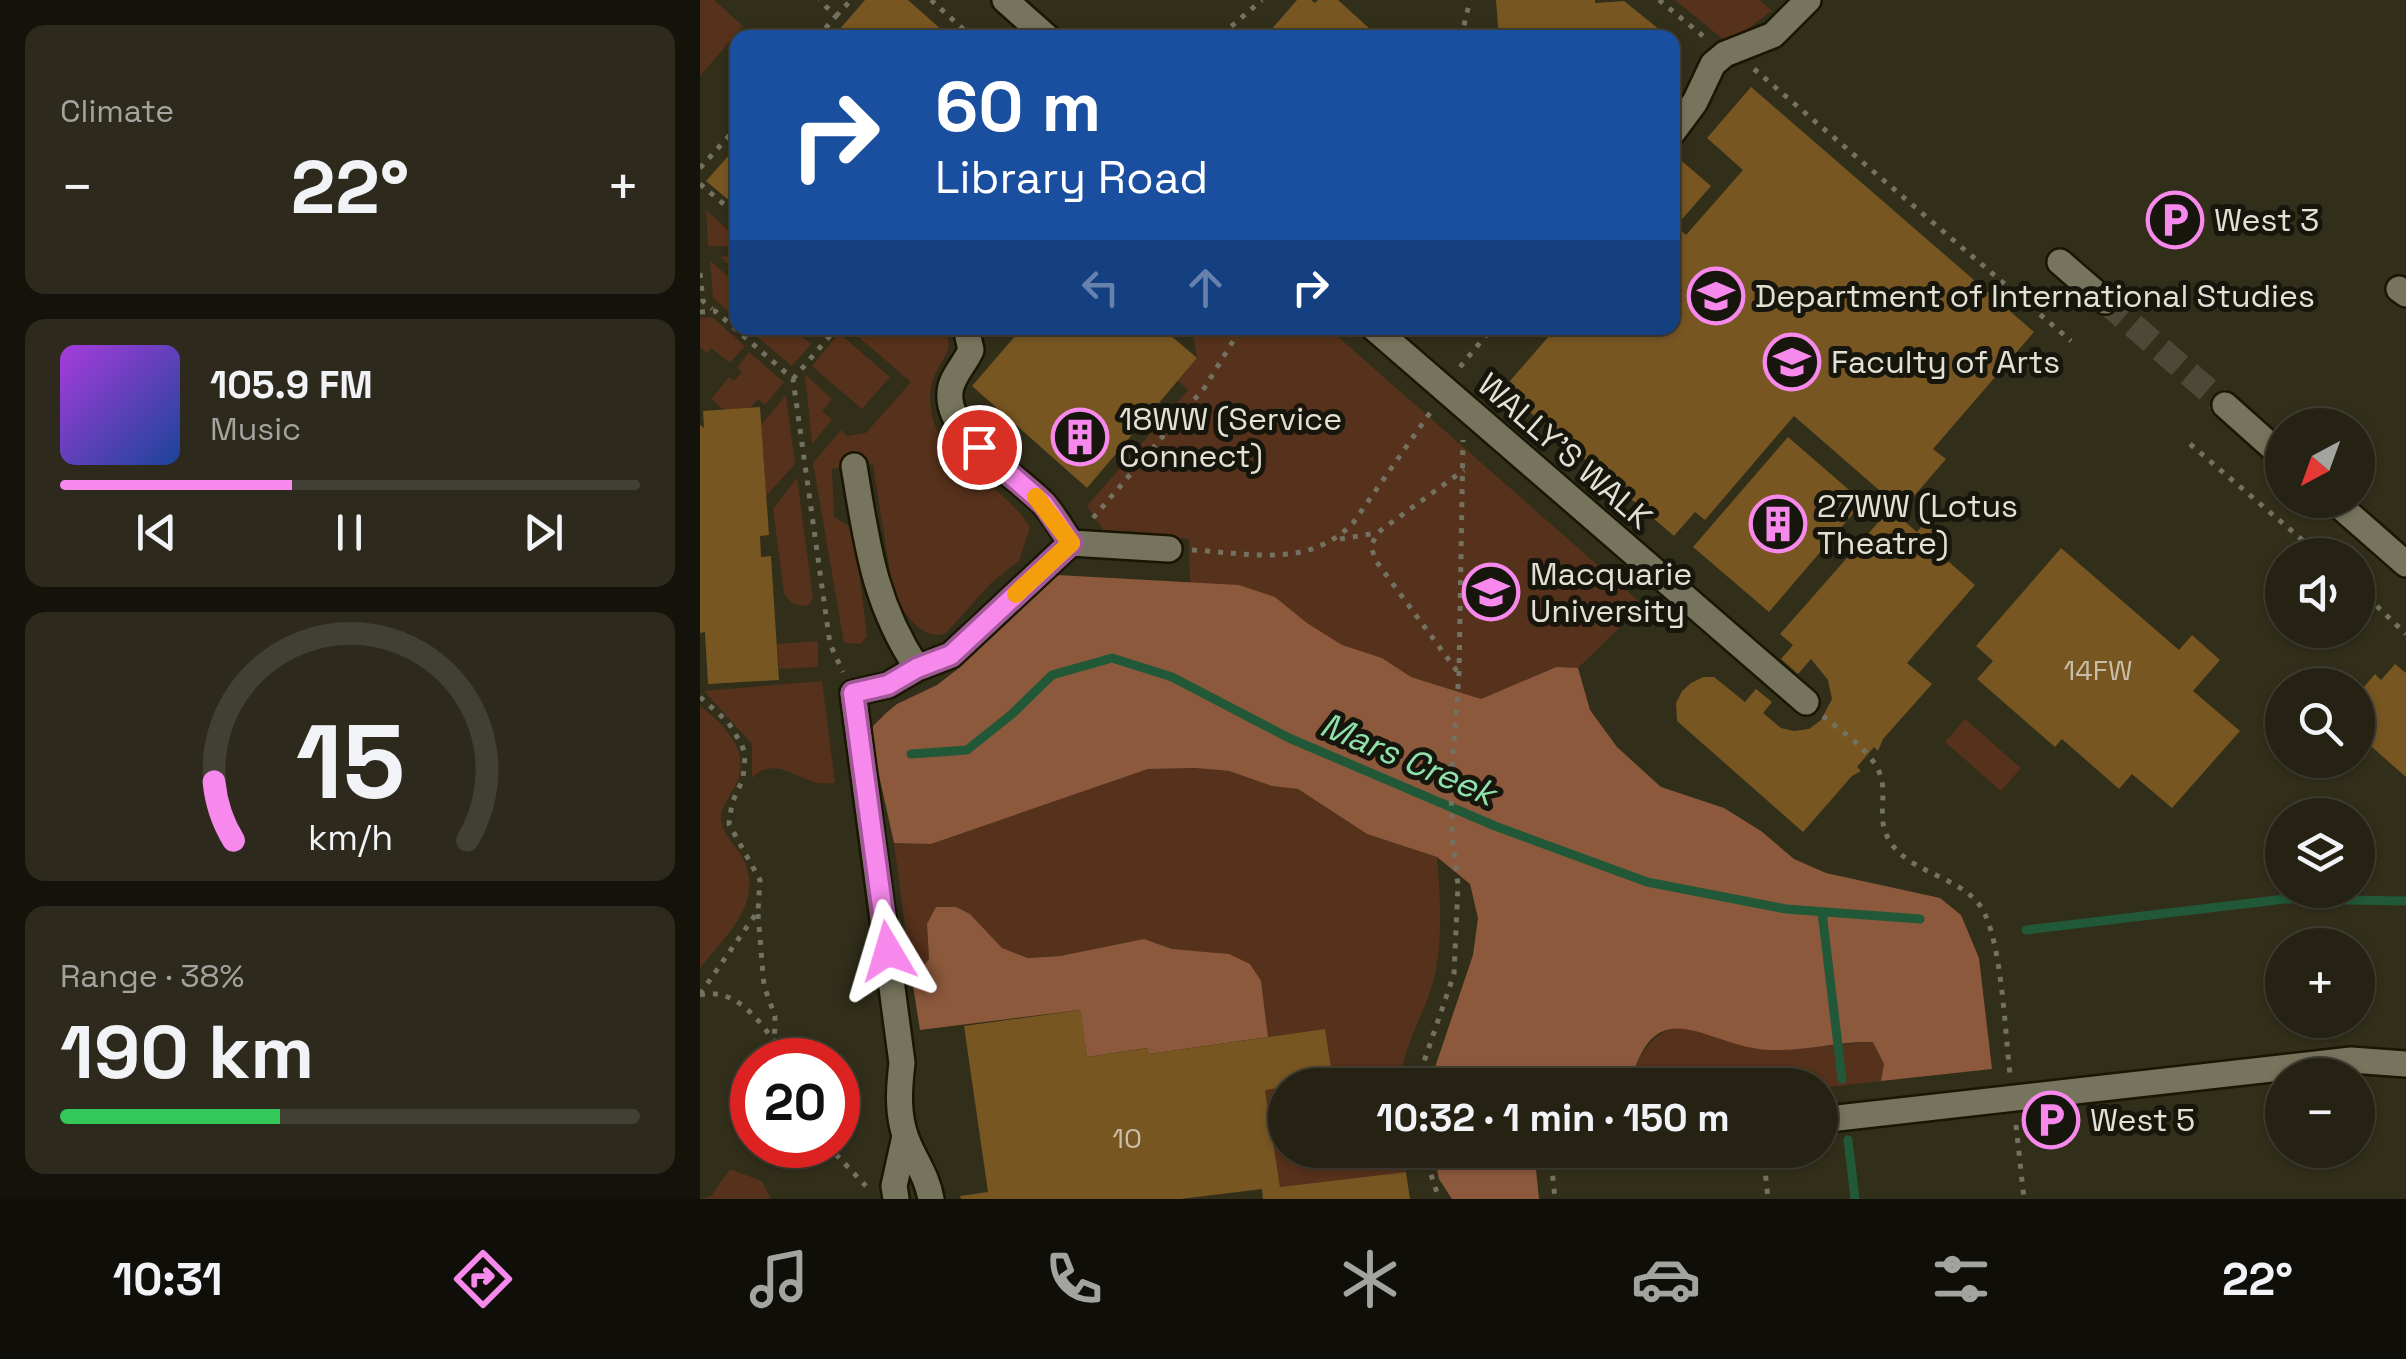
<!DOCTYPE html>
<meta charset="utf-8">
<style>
:root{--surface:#252214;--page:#2d2a1d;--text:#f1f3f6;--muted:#a3a4a0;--line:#423f34;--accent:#f788ec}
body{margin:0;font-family:"Space Grotesk",sans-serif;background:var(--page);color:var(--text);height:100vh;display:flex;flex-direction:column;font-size:38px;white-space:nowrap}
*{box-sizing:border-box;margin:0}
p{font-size:32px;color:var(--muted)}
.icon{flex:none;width:55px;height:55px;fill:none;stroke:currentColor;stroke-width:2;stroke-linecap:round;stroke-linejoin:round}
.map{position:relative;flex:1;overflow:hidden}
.sheet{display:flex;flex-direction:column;gap:25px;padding:25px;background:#14130b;width:700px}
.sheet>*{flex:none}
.banner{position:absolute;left:30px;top:30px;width:950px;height:305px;border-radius:20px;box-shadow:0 2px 8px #0004,0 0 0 2px var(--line);background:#1a4fa0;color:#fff;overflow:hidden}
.needle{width:65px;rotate:221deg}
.controls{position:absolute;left:1565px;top:408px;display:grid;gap:20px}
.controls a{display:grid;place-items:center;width:110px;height:110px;border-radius:50%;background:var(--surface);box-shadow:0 2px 8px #0004,0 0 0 2px var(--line);font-size:50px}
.speed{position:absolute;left:30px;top:1038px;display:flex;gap:20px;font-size:50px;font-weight:700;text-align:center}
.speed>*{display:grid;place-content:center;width:130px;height:130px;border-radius:50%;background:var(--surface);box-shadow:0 2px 8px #0004,0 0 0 2px var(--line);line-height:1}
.speed .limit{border:15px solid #d22;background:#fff;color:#111}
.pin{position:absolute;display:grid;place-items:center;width:85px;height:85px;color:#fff;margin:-42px;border:5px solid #fff;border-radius:50%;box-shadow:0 2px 10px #0007}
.me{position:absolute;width:110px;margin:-55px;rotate:353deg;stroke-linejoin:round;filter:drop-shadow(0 0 8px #0008)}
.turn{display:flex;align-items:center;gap:35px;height:210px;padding:0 40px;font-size:45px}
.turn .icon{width:130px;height:130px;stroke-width:2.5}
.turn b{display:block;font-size:70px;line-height:85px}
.lanes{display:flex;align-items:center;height:95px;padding:0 40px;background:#0003;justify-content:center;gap:50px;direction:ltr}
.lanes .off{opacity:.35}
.big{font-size:75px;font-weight:800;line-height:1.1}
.sheet .widget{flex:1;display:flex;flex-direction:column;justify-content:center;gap:15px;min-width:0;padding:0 35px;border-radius:20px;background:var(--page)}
.sheet .dial{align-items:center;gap:0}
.dial svg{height:260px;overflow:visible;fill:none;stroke:var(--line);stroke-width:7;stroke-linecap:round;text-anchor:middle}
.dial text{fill:var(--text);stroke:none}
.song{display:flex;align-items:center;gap:30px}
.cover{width:120px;height:120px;border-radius:15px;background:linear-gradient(135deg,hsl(280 70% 55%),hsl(220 70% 35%))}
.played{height:10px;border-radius:5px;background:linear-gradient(90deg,var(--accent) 40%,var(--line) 40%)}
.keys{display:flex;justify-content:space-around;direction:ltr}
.heat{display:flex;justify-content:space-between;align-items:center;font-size:55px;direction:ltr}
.charge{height:15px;border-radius:8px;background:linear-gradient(90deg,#34c759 38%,var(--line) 0)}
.trip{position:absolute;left:568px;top:1068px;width:570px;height:100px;border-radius:50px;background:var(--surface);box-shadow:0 2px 8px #0004,0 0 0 2px var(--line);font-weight:800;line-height:100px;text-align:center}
.tab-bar{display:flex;height:160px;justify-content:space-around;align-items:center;background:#0f0e08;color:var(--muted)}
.tab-bar .icon{width:70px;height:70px}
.tab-bar .active{color:var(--accent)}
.tab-bar b{font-size:45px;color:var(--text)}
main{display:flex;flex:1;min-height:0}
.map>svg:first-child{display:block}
.green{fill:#56311b}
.forest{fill:#8d593c}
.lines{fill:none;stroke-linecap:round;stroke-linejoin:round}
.stream{stroke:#215837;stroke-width:9}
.building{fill:#775622}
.minor-tunnel{stroke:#4c4936;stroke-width:25;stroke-dasharray:25 12;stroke-linecap:butt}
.minor-casing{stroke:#191603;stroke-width:30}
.path{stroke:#737160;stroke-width:5;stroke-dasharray:5 8;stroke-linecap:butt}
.minor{stroke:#77745d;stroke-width:25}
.route-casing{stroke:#a15899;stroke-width:25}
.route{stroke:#f788ec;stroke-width:18}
.slow{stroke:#f59e0b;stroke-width:18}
.labels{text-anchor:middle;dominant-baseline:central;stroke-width:10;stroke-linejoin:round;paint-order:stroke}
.number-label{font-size:28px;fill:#c8bea8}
.poi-label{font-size:32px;fill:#e3e1d5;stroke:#17160d;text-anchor:start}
.street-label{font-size:32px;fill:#e3e1d5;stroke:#17160d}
.water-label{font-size:35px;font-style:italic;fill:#8fe1ab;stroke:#17160d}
</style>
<main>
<section class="sheet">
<div class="widget"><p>Climate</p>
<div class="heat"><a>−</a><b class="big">22°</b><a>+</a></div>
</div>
<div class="widget">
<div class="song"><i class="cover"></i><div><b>105.9 FM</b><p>Music</p></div></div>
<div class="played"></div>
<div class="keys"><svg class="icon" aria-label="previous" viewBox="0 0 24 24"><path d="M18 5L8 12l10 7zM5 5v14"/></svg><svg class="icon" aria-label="pause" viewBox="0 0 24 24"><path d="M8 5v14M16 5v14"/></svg><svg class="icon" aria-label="next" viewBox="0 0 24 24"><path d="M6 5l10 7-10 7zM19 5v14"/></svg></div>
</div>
<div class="widget dial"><svg viewBox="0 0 100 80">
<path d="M14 69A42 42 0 1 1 86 69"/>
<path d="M14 69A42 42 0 0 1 8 51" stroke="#f788ec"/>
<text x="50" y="56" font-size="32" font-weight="700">15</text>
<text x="50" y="72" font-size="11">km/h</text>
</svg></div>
<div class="widget"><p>Range · 38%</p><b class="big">190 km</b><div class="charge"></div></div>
</section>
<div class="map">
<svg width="1706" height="1199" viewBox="0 0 1706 1199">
<rect width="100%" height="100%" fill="#312e1a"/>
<path class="green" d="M0 0H14L43 26 0 76Z
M975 0H1059L1072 11C1057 21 1041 37 1025 41Z
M6 210 37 238V246H8Z
M37 255H38L37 319 13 298 10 261 30 278 36 271 20 257Z
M12 317 45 346 30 363 11 348 7 353 0 347V318Z
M47 328H92L111 344 92 366Z
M148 328H240C258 345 243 357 235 375 229 387 229 407 233 420 248 467 307 486 330 528L319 561 291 583 246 633C224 643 205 614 194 597L173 464 132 469 134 517 154 529 167 636 161 644 144 643 113 463 141 430 147 436 166 433 211 382Z
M492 328H628L943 605 878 668 855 667 781 699 711 677 682 658 642 646 607 623 575 597 539 585 490 584 489 539 406 534 387 506 488 390 478 381 497 358Z
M139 333 190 377 162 409 112 366Z
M49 352 84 382 65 405 58 399 50 408 24 410 11 399 29 377 34 381 42 372 37 368Z
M105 374 132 399 122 411 132 420 112 444Z
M86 395 95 464 66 496 61 425Z
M97 478 113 598 109 605C97 608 90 603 84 593L73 509Z
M118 641V667L79 669 77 644Z
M122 681 135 783C129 783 123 784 117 783 94 777 74 756 52 778V744L4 691Z
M0 706C24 724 52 752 36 784 31 795 21 806 21 819 22 833 33 843 40 853 68 900 28 933 0 968Z
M1265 719 1321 768 1301 791 1245 742Z
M495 768 529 771 572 786 598 789 667 834 737 857C740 894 743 937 735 974 727 1012 702 1045 700 1085H596L633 1079 625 1029 568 1037 561 981 529 954 472 949 444 939 360 956 328 958 302 948 270 914 227 924 229 959 212 979 194 843 231 844 448 769Z
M978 1026 1069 1050 1173 1042 1184 1064 1181 1081 1120 1088V1085H930C938 1056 949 1035 978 1026Z
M585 1087V1150H704L706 1172 580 1187 565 1090Z
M30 1169 62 1181 71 1199H0L11 1196Z"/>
<path class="forest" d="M357 575 539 585 575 597 607 623 642 645 682 658 711 677 781 699 856 667 878 668 890 710 917 747 961 787 1024 808 1061 831 1094 859 1126 873 1240 898 1261 915 1279 958 1292 1069 1181 1081 1184 1064 1173 1042C1139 1041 1106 1051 1072 1050 1007 1049 956 984 930 1085H729L773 955 778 918 770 884 737 857 667 834 598 789 572 786 529 771 495 768 448 769 231 844 194 843 171 739 173 726 186 713 197 704 237 685 259 668Z
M236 907H256L270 914 302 948 328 958 360 956 444 939 472 949 529 954 550 964 561 981 568 1037 449 1054 447 1048 387 1057 380 1010 220 1030 212 979 229 959 227 924Z
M733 1150H834L839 1199H752L739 1179Z"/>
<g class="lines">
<path class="stream" d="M211 754 267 750 312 714 352 675 412 658 472 677 589 738 795 826 947 882 1086 909 1220 919
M1122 912 1142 1079
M1326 930 1585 899 1706 901
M1148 1140 1155 1199"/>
</g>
<path class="building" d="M165 0H208L251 38H132Z
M597 0H611L615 3 618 0H638L680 38H564Z
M796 0H895V3L924 1 970 38H799Z
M1051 87 1334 332 1233 449 1246 459 1202 510 1094 416 1005 520 995 512 974 536 803 389 856 328H972V174L983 162 1011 186 976 226 986 235 1043 170 1007 138Z
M38 145V208L6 181Z
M322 328H462L497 358 387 488 272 386Z
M60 407 69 535 60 536 61 557 71 556 79 680 8 684 5 632 0 633V425L4 428 3 411Z
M1088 437 1163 502 1069 612 993 547Z
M1190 509 1217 532 1228 519 1244 533 1231 546 1275 585 1207 663 1232 684 1183 739 1178 751 1174 747 1157 767 1161 771 1152 776 1103 832 977 721 976 703 982 691 991 683 1003 677H1014L1045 702 1056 689 1072 702 1063 713 1081 728 1094 731 1109 729 1121 720 1132 699 1128 680 1111 659 1098 674 1081 659 1093 645 1080 634Z
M1361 548 1479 650 1492 635 1520 660 1493 691 1540 731 1472 808 1432 774 1419 789 1362 739 1355 747 1277 679 1293 661 1276 646Z
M1695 664 1706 673V777L1665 741 1676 727 1658 711V694L1675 674 1681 680Z
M381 1010 387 1057 448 1048 449 1054 625 1029 633 1080 565 1090 580 1187 706 1172 710 1199H563L562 1189 481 1199H261L260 1196 288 1192 264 1026Z"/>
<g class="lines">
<path class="minor-tunnel" d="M1405 301 1525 405"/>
<g class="minor-casing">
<path id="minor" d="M305 0 348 38
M972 133 995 102 1013 64 1025 54 1073 35 1108 0
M1360 262 1405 301
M1699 289 1706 294
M674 328 1106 702
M1525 405 1582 456
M154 466C167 543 173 601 217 668
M1633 500 1706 564
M371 543 469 549
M1120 1120 1651 1060 1706 1064
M196 1199 194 1186 205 1136
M231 1199C227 1175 214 1160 206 1138 197 1114 199 1088 202 1063L153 693 188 685 217 668 251 655 371 543C362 530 354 515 344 504 316 474 246 437 250 392 251 377 265 364 271 350L266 328"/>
</g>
<path class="path" d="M231 0 273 38
M959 0 1003 36
M136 16 151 0
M117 38 136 16 119 0
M496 38 520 36 562 0
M761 38 770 0
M1054 69 1371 341
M0 168 38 126
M0 184 38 216
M0 273 3 301 12 309
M0 312 15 311 93 379 130 644 143 672
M760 367 792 328
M93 379 134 331 129 328
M1490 444 1620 555
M393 518 505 387 541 328
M640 539 677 533
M492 550C551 553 608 569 653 523L732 410
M1658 588 1706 634
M757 671 676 561 671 547 677 533 764 470
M0 697 28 722 42 745 45 756 43 779 32 803 29 824 60 880 58 911 0 994
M1123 716C1143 733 1173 751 1181 777 1186 794 1179 815 1185 831 1199 873 1258 873 1281 907 1302 939 1305 1034 1310 1074
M58 914 64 986 75 1016 74 1060
M0 995C33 987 57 1017 74 1041
M716 1085 754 974 758 885 752 834 751 782 759 673 763 440
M1316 1125 1324 1199
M127 1145 166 1186
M723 1150 739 1199
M850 1150 855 1199
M1063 1150 1068 1199"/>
<use href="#minor" class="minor"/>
</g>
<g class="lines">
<g class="route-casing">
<path id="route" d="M188 951 153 693 188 685 217 668 251 655 371 543 344 504 279 447"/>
</g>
<use href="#route" class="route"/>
<path class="slow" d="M316 594 371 543 336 497"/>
</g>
<defs>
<g id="parking-ring" transform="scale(2.875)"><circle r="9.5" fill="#17160d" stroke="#f788ec" stroke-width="1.5"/><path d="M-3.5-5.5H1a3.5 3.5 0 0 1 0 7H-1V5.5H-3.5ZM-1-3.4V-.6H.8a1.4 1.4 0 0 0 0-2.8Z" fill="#f788ec"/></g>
<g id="school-ring" transform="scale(2.875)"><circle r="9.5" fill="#17160d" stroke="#f788ec" stroke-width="1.5"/><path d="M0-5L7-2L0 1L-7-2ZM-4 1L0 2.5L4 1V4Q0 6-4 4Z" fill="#f788ec"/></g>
<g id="building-ring" transform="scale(2.875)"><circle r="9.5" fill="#17160d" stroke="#f788ec" stroke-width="1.5"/><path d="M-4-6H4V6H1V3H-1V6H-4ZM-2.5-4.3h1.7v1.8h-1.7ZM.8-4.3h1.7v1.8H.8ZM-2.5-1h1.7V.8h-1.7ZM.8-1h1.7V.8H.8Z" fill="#f788ec"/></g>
<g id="university-ring" transform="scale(2.875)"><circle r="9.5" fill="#17160d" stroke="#f788ec" stroke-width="1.5"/><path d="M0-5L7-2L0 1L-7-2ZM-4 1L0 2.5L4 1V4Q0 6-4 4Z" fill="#f788ec"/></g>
</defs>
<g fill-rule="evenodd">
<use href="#parking-ring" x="1475" y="220"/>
<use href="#school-ring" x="1016" y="296"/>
<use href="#school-ring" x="1092" y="362"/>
<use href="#building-ring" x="380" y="437"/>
<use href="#building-ring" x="1078" y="524"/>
<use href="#university-ring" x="791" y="592"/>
<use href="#parking-ring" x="1351" y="1120"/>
</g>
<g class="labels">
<g class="number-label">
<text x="1398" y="670">14FW</text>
<text x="427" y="1138">10</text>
</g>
<g class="poi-label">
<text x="1514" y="220">West 3</text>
<text x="1055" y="296">Department of International Studies</text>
<text x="1131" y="362">Faculty of Arts</text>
<text x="419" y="419">18WW (Service<tspan x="419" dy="37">Connect)</tspan></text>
<text x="1117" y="506">27WW (Lotus<tspan x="1117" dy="37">Theatre)</tspan></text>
<text x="830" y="574">Macquarie<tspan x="830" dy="37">University</tspan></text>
<text x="1390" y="1120">West 5</text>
</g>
<g class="street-label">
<text transform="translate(865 451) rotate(41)">WALLY'S WALK</text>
</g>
<g class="water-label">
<text transform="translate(708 759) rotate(23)">Mars Creek</text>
</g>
</g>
</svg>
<div class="controls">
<a><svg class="needle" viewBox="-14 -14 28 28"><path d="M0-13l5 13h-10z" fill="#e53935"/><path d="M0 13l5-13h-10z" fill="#a3a4a0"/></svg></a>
<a><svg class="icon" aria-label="sound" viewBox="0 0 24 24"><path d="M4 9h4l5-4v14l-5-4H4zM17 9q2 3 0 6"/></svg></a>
<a><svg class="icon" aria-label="search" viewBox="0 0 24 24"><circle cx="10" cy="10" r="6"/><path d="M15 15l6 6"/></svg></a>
<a><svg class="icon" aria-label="layers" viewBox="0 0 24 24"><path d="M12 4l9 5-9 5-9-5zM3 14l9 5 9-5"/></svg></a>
<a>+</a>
<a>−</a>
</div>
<div class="speed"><div class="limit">20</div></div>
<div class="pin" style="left:279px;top:447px;background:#d93025"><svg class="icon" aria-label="arrive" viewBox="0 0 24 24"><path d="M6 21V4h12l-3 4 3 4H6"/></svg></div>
<svg class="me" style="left:188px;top:951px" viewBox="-20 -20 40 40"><path d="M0-17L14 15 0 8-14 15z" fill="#f788ec" stroke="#fff" stroke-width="4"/></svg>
<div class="trip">10:32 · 1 min · 150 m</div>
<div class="banner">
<div class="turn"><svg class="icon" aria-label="right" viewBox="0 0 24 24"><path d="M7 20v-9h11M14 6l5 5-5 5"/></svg><div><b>60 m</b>Library Road</div></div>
<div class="lanes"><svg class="icon off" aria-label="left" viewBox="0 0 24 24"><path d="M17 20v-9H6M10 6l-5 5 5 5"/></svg><svg class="icon off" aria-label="ahead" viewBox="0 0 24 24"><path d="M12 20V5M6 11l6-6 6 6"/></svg><svg class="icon" aria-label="right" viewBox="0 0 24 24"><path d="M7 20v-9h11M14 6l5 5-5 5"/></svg></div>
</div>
</div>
</main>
<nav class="tab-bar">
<b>10:31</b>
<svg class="icon active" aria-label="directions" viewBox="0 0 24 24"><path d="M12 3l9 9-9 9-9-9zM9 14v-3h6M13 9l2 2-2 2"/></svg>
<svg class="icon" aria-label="music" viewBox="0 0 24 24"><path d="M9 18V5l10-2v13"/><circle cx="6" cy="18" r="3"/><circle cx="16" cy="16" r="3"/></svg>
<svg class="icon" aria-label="phone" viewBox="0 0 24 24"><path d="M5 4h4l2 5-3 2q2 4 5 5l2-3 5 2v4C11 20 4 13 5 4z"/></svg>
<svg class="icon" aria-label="climate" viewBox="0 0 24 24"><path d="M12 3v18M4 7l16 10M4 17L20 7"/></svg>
<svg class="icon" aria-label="car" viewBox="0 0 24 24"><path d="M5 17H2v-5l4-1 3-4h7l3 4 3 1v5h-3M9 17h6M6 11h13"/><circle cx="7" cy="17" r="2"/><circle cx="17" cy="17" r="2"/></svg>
<svg class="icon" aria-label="filters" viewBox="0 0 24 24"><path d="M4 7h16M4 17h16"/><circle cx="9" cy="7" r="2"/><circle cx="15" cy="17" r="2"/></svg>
<b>22°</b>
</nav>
